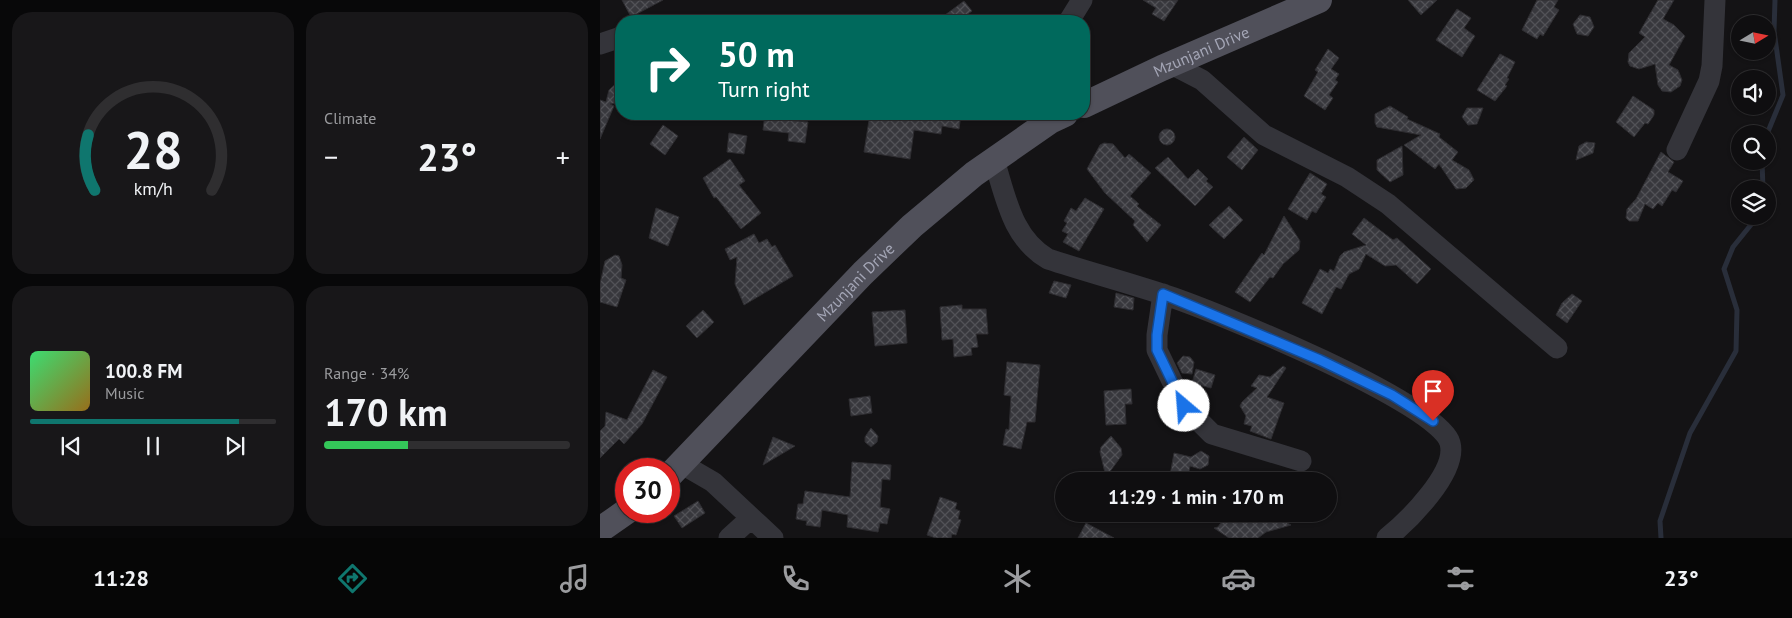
<!DOCTYPE html>
<meta charset="utf-8">
<style>
:root{--surface:#0f0e10;--page:#181719;--text:#f1f3f6;--muted:#9b9c9f;--line:#2f2e30;--accent:#0f766e}
body{margin:0;font-family:"PT Sans",sans-serif;background:var(--page);color:var(--text);height:100vh;display:flex;flex-direction:column;font-size:19px;white-space:nowrap}
*{box-sizing:border-box;margin:0}
p{font-size:16px;color:var(--muted)}
.icon{flex:none;width:28px;height:28px;fill:none;stroke:currentColor;stroke-width:2;stroke-linecap:round;stroke-linejoin:round}
.map{position:relative;flex:1;overflow:hidden}
.sheet{display:flex;flex-direction:column;gap:12px;padding:12px;background:#080809;width:600px}
.sheet>*{flex:none}
.banner{position:absolute;left:15px;top:15px;width:475px;height:105px;border-radius:20px;box-shadow:0 1px 4px #0004,0 0 0 1px var(--line);background:#00695c;color:#fff;overflow:hidden}
.needle{width:32px;rotate:80deg}
.buttons{position:absolute;left:1131px;top:15px;display:grid;gap:10px}
.buttons a{display:grid;place-items:center;width:45px;height:45px;border-radius:50%;background:var(--surface);box-shadow:0 1px 4px #0004,0 0 0 1px var(--line);font-size:25px}
.speed{position:absolute;left:15px;top:458px;display:flex;gap:10px;font-size:25px;font-weight:700;text-align:center}
.speed>*{display:grid;place-content:center;width:65px;height:65px;border-radius:50%;background:var(--surface);box-shadow:0 1px 4px #0004,0 0 0 1px var(--line);line-height:1}
.speed .limit{border:8px solid #d22;background:#fff;color:#111}
.pin{position:absolute;display:grid;place-items:center;width:42px;height:42px;color:#fff;margin:-51px -21px;border-radius:50% 50% 50% 0;rotate:-45deg;box-shadow:0 0 5px #0007}
.pin .icon{rotate:45deg}
.me{position:absolute;width:55px;margin:-28px;rotate:333deg;stroke-linejoin:round;filter:drop-shadow(0 0 4px #0008)}
.turn{display:flex;align-items:center;gap:18px;height:105px;padding:0 20px;font-size:22px}
.turn .icon{width:65px;height:65px;stroke-width:2.5}
.turn b{display:block;font-size:35px;line-height:42px}
.big{font-size:38px;font-weight:800;line-height:1.1}
.sheet .card{flex:1;display:flex;flex-direction:column;justify-content:center;gap:8px;min-width:0;padding:0 18px;border-radius:20px;background:var(--page)}
.sheet .dial{align-items:center;gap:0}
.dial svg{height:130px;overflow:visible;fill:none;stroke:var(--line);stroke-width:7;stroke-linecap:round;text-anchor:middle}
.dial text{fill:var(--text);stroke:none}
.song{display:flex;align-items:center;gap:15px}
.cover{width:60px;height:60px;border-radius:8px;background:linear-gradient(135deg,hsl(140 70% 55%),hsl(40 70% 35%))}
.played{height:5px;border-radius:2px;background:linear-gradient(90deg,var(--accent) 85%,var(--line) 85%)}
.keys{display:flex;justify-content:space-around;direction:ltr}
.heat{display:flex;justify-content:space-between;align-items:center;font-size:28px;direction:ltr}
.charge{height:8px;border-radius:4px;background:linear-gradient(90deg,#34c759 34%,var(--line) 0)}
.sheet .tiles{flex:1;display:grid;gap:12px;grid-template-columns:repeat(2,1fr)}
.trip{position:absolute;left:455px;top:472px;width:282px;height:50px;border-radius:25px;background:var(--surface);box-shadow:0 1px 4px #0004,0 0 0 1px var(--line);font-weight:800;line-height:50px;text-align:center}
.menu{display:flex;height:80px;justify-content:space-around;align-items:center;background:#060606;color:var(--muted)}
.menu .icon{width:35px;height:35px}
.menu .active{color:var(--accent)}
.menu b{font-size:22px;color:var(--text)}
main{display:flex;flex:1;min-height:0}
.map>svg:first-child{display:block}
.lines{fill:none;stroke-linecap:round;stroke-linejoin:round}
.stream{stroke:#292e3a;stroke-width:5}
.building{fill:url(#building-cross-hatch);stroke:#2e2d31}
.minor{stroke:#34343a;stroke-width:21}
.major{stroke:#50505a;stroke-width:26}
.route-casing{stroke:#114b97;stroke-width:12}
.route{stroke:#1a73e8;stroke-width:9}
.labels{text-anchor:middle;dominant-baseline:central;stroke-width:5;stroke-linejoin:round;paint-order:stroke}
.street-label{font-size:16px;fill:#a4a6b6;stroke:#0f0e10}
</style>
<main>
<section class="sheet">
<div class="tiles">
<div class="card dial"><svg viewBox="0 0 100 80">
<path d="M14 69A42 42 0 1 1 86 69"/>
<path d="M14 69A42 42 0 0 1 10 35" stroke="#0f766e"/>
<text x="50" y="56" font-size="32" font-weight="700">28</text>
<text x="50" y="72" font-size="11">km/h</text>
</svg></div>
<div class="card"><p>Climate</p>
<div class="heat"><a>−</a><b class="big">23°</b><a>+</a></div>
</div>
<div class="card">
<div class="song"><i class="cover"></i><div><b>100.8 FM</b><p>Music</p></div></div>
<div class="played"></div>
<div class="keys"><svg class="icon" aria-label="previous" viewBox="0 0 24 24"><path d="M18 5L8 12l10 7zM5 5v14"/></svg><svg class="icon" aria-label="pause" viewBox="0 0 24 24"><path d="M8 5v14M16 5v14"/></svg><svg class="icon" aria-label="next" viewBox="0 0 24 24"><path d="M6 5l10 7-10 7zM19 5v14"/></svg></div>
</div>
<div class="card"><p>Range · 34%</p><b class="big">170 km</b><div class="charge"></div></div>
</div>
</section>
<div class="map">
<svg width="1192" height="538" viewBox="0 0 1192 538">
<defs>
<pattern id="building-cross-hatch" width="8" height="8" patternUnits="userSpaceOnUse" patternTransform="scale(1.25)"><rect width="8" height="8" fill="#38383d"/><path d="M0 0l8 8M0 8l8-8" fill="none" stroke="#525257"/></pattern>
</defs>
<rect width="100%" height="100%" fill="#141315"/>
<g class="lines">
<path class="stream" d="M1167 134 1183 95 1174 31 1175 0
M1162 161 1163 189
M1061 538 1060 521 1090 433 1136 351 1137 310 1124 269 1133 247 1158 216"/>
</g>
<path class="building" d="M22 0H63L31 17Z
M543 0H578L564 21 552 14 556 8Z
M808 0H837L821 15Z
M937 0H958L954 7 959 10 943 36 940 34 937 39 922 30Z
M1058 0H1074L1063 19 1074 25 1085 36 1069 65 1078 70 1082 80 1080 86 1071 92 1062 91 1058 85 1055 64 1039 69 1030 66 1028 62 1029 53 1045 37 1039 33Z
M364 1 372 11 358 21H337Z
M857 9 871 18 864 28 875 36 862 57 836 40Z
M980 15 990 17 994 27 988 36 977 34 973 24Z
M728 49 739 58 731 69 739 74 735 80 738 82 729 95 733 98 725 110 704 96 718 72 715 70Z
M900 54 915 62 907 78 909 79 905 85 907 86 895 101 877 90Z
M21 79V102L10 104 14 106 0 139V100L6 102 9 90Z
M1033 96 1054 110V115L1048 124 1045 123 1034 137 1016 122Z
M790 106 808 117 807 119 840 134 839 137 858 152 852 160 869 170 874 180 866 188 856 189 839 164 835 169 804 145 821 135 777 127 775 123V114Z
M867 108H883L877 124 868 125 862 117Z
M165 114H177V119L208 122 205 143 188 141 189 133 163 130Z
M270 114H361L359 129 342 126 341 134 314 130 310 159 264 152Z
M63 125 78 136 65 155 50 144Z
M559 137a8 8 0 1 1 16 0a8 8 0 1 1-16 0Z
M129 133 147 136 144 154 127 152Z
M644 137 658 150 642 170 627 157Z
M986 142 995 143 993 153 976 160 979 146Z
M504 143 513 144 525 158 529 154 551 173 530 196 539 204 537 206 561 225 547 242 533 225 535 221 505 193 487 169 500 145Z
M802 146 803 175 790 182 777 170V160Z
M1061 152 1074 162 1068 172 1083 181 1076 192 1072 190 1062 206 1058 203 1053 209 1045 204 1038 221H1029L1026 218 1027 209 1036 199Z
M568 157 588 179 598 169 608 179 606 181 613 187 595 206 555 168Z
M130 159 145 181 139 185 161 213 141 229 116 197 114 198 103 178Z
M710 173 727 184 721 194 726 197 716 213 712 211 707 220 688 209Z
M485 198 504 209 479 251 463 242 468 234 462 231 467 223 464 221 471 208 476 211Z
M629 206 643 220 624 239 609 225Z
M56 208 79 217 68 246 49 238Z
M684 216 700 241 699 250 683 264 673 278 670 277 650 302 635 292 662 253 664 255Z
M764 218 793 240 797 238 831 269 817 284 796 265 785 266 766 254 759 269 749 274 741 289 736 287 722 314 702 303 720 269 728 273 730 269 734 271 740 256 744 252 766 245 752 234Z
M154 234 159 243 167 239 172 247 175 245 193 276 144 305 135 284 137 257 130 260 125 249Z
M15 255 19 256 22 265 21 278 26 280 17 307 0 302V284L5 261Z
M454 281 471 285 466 298 449 293Z
M516 293 534 298 533 310 514 307Z
M972 294 982 301 967 323 956 315 962 303Z
M362 305V309H386L388 334H376L378 347 371 348 372 355 354 357 353 339 342 340 340 307Z
M103 310 114 322 97 338 86 326Z
M305 310 307 343 275 346 272 312Z
M583 356 590 357 594 362 592 374 582 373 577 363Z
M407 362 440 365 435 422H427L421 449 403 445 406 429 409 430 411 396 404 395Z
M683 366 686 368 667 397 684 403 671 439 650 431 652 426 644 424 646 416 640 406 642 402 657 388 651 386 659 375 670 377Z
M596 369 615 375 611 388 592 383Z
M53 370 67 377 42 424 24 444 19 439 0 458V431L5 426 6 412 27 420Z
M531 389 532 404H525L526 424 506 425 504 391Z
M270 396 272 413 251 416 249 399Z
M271 428 278 436 277 442 271 447 265 442V437Z
M511 436 521 448 522 455 506 477 500 452 501 447Z
M173 437 195 446 163 465Z
M601 451 609 456 608 465 600 469 590 466 587 481H569L574 453 591 457Z
M252 462 291 465 290 480 282 479 280 507 290 509 287 524 280 523 278 532 247 527 248 515 222 510 220 527 206 525 207 521 196 519 198 504H203L205 491 250 497Z
M340 497 357 503 355 509 360 511 358 519 361 520 356 535 352 534 351 538H336L327 535Z
M98 501 105 513 82 528 74 516Z
M627 514H640L636 523 671 514 691 525 666 532 658 538H629L614 528 618 527Z
M486 523 514 538H478Z"/>
<g class="lines">
<path class="minor" d="M469 21 482 0
M0 44 21 37
M571 64 602 80 664 135 747 177 788 204 957 348
M1077 150 1109 81 1112 66 1115 0
M394 160C406 198 412 238 448 259 488 272 529 283 568 296 614 311 840 403 850 443 858 472 808 521 787 538
M563 294 557 335V350L584 406 612 434 701 461
M82 464 113 482 173 538
M129 538 151 518"/>
<g class="major">
<path id="s1" d="M484 105 562 68 719 0"/>
<path id="s2" d="M69 476 263 273 312 226 374 174 450 121 465 114"/>
<path d="M0 530 27 511"/>
</g>
</g>
<g class="lines">
<g class="route-casing">
<path id="route" d="M584 406 557 350V335L563 294 720 360 792 395 833 421"/>
</g>
<use href="#route" class="route"/>
</g>
<g class="labels">
<g class="street-label">
<text stroke="none"><textPath href="#s1" startOffset="129">Mzunjani Drive</textPath></text>
<text stroke="none"><textPath href="#s2" startOffset="269">Mzunjani Drive</textPath></text>
</g>
</g>
</svg>
<div class="buttons">
<a><svg class="needle" viewBox="-14 -14 28 28"><path d="M0-13l5 13h-10z" fill="#e53935"/><path d="M0 13l5-13h-10z" fill="#9b9c9f"/></svg></a>
<a><svg class="icon" aria-label="sound" viewBox="0 0 24 24"><path d="M4 9h4l5-4v14l-5-4H4zM17 9q2 3 0 6"/></svg></a>
<a><svg class="icon" aria-label="search" viewBox="0 0 24 24"><circle cx="10" cy="10" r="6"/><path d="M15 15l6 6"/></svg></a>
<a><svg class="icon" aria-label="layers" viewBox="0 0 24 24"><path d="M12 4l9 5-9 5-9-5zM3 14l9 5 9-5"/></svg></a>
</div>
<div class="speed"><div class="limit">30</div></div>
<div class="pin" style="left:833px;top:421px;background:#d93025"><svg class="icon" aria-label="arrive" viewBox="0 0 24 24"><path d="M6 21V4h12l-3 4 3 4H6"/></svg></div>
<svg class="me" style="left:584px;top:406px" viewBox="-20 -20 40 40"><circle r="19" fill="#fff"/><path d="M0-13L10 11 0 6-10 11z" fill="#1a73e8"/></svg>
<div class="trip">11:29 · 1 min · 170 m</div>
<div class="banner">
<div class="turn"><svg class="icon" aria-label="right" viewBox="0 0 24 24"><path d="M7 20v-9h11M14 6l5 5-5 5"/></svg><div><b>50 m</b>Turn right</div></div>
</div>
</div>
</main>
<nav class="menu">
<b>11:28</b>
<svg class="icon active" aria-label="directions" viewBox="0 0 24 24"><path d="M12 3l9 9-9 9-9-9zM9 14v-3h6M13 9l2 2-2 2"/></svg>
<svg class="icon" aria-label="music" viewBox="0 0 24 24"><path d="M9 18V5l10-2v13"/><circle cx="6" cy="18" r="3"/><circle cx="16" cy="16" r="3"/></svg>
<svg class="icon" aria-label="phone" viewBox="0 0 24 24"><path d="M5 4h4l2 5-3 2q2 4 5 5l2-3 5 2v4C11 20 4 13 5 4z"/></svg>
<svg class="icon" aria-label="climate" viewBox="0 0 24 24"><path d="M12 3v18M4 7l16 10M4 17L20 7"/></svg>
<svg class="icon" aria-label="car" viewBox="0 0 24 24"><path d="M5 17H2v-5l4-1 3-4h7l3 4 3 1v5h-3M9 17h6M6 11h13"/><circle cx="7" cy="17" r="2"/><circle cx="17" cy="17" r="2"/></svg>
<svg class="icon" aria-label="filters" viewBox="0 0 24 24"><path d="M4 7h16M4 17h16"/><circle cx="9" cy="7" r="2"/><circle cx="15" cy="17" r="2"/></svg>
<b>23°</b>
</nav>
